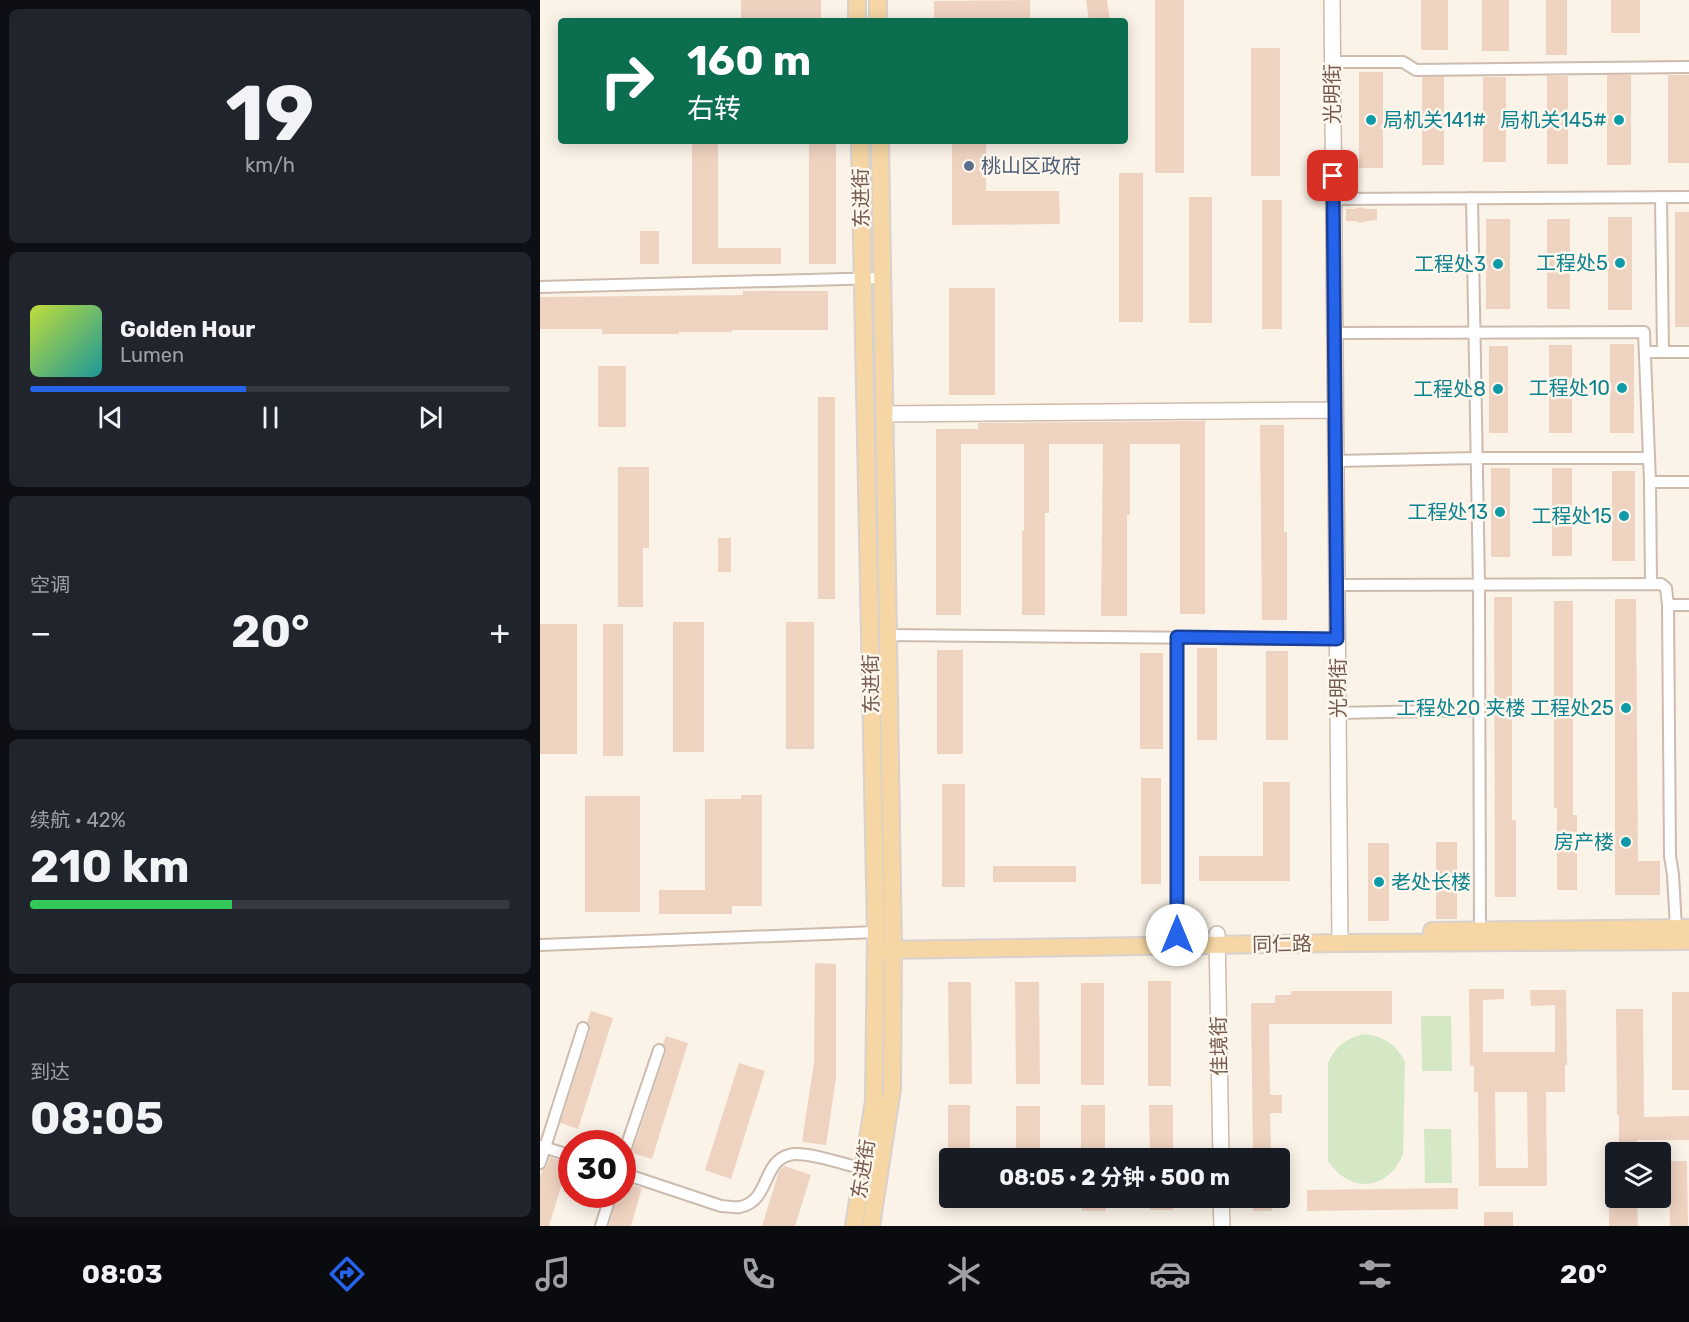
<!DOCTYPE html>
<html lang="zh">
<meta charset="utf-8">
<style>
:root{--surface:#171b24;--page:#20242c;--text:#f1f3f6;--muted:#9ea1a6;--line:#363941;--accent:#2563eb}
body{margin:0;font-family:Rubik,"Noto Sans SC",sans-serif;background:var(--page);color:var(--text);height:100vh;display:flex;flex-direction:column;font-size:22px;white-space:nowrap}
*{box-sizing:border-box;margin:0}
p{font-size:20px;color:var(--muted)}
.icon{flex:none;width:33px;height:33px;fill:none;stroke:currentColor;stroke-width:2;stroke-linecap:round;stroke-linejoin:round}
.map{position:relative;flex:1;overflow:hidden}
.side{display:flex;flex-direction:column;gap:9px;padding:9px;background:#0d0f14;width:540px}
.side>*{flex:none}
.banner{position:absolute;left:18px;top:18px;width:570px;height:126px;border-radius:6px;box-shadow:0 3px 15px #0003;background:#0b6e4f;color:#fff;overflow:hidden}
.buttons{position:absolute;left:1065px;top:1142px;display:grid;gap:12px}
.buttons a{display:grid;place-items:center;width:66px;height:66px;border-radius:6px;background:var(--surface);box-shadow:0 3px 15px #0003;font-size:30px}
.speed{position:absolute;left:18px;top:1130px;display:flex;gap:12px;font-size:30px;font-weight:700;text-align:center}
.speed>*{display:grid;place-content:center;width:78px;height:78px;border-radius:50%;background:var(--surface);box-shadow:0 3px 15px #0003;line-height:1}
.speed .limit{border:9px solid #d22;background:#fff;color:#111}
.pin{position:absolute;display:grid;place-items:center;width:51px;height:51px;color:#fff;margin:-26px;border-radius:12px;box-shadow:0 3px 9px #0006}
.me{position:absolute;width:66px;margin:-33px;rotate:0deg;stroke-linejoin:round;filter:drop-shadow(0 0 4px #0008)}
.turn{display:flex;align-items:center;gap:21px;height:126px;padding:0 30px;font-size:27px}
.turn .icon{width:78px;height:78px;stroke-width:2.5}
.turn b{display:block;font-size:42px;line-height:51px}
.big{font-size:45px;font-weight:700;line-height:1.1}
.side .widget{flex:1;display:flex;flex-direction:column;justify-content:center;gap:9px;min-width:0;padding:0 21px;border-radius:9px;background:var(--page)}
.side .dial{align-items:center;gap:0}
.dial b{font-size:78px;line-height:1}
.song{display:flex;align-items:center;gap:18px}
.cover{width:72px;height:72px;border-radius:9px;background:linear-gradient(135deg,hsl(70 70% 55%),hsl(180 70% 35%))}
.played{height:6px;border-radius:3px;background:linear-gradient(90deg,var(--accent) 45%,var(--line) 45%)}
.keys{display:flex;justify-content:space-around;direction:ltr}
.heat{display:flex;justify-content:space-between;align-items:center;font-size:33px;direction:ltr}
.charge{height:9px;border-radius:4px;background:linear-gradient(90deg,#34c759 42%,var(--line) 0)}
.trip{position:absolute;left:399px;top:1148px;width:351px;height:60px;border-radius:6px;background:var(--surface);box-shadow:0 3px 15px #0003;font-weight:700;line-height:60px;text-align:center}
.dock{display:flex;height:96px;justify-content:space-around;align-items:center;background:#090b0e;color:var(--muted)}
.dock .icon{width:42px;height:42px}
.dock .active{color:var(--accent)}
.dock b{font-size:27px;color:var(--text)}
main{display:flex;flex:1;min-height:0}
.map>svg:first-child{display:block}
.green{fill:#d4e8c6}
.building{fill:#efd3c1;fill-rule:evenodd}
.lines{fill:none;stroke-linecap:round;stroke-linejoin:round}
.street-casing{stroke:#cdbbae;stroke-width:14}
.secondary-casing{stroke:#cfbbac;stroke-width:18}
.primary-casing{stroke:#d8d1cd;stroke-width:20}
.street{stroke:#fff;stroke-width:10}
.secondary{stroke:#fff;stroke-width:15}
.primary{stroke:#f5d6a4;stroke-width:16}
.route-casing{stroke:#184099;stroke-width:15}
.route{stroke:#2563eb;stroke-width:10}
.culture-dot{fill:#0f9aa8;stroke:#fef7ee;stroke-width:2}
.service-dot{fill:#5c6f8a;stroke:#fef7ee;stroke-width:2}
.labels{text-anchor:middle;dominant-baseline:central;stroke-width:5;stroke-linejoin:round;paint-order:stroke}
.street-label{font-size:20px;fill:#745a4d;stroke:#fef7ee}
.culture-label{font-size:20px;fill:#0d838f;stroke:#fef7ee;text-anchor:end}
.service-label{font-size:20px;fill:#4e5e75;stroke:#fef7ee;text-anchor:start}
</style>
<main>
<section class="side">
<div class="widget dial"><b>19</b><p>km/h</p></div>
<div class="widget">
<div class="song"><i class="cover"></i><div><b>Golden Hour</b><p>Lumen</p></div></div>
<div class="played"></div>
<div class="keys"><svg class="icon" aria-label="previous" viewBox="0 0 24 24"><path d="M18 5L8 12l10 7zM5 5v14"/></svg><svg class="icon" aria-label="pause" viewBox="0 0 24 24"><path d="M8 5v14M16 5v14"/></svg><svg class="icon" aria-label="next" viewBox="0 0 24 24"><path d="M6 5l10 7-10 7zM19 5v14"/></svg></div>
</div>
<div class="widget"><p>空调</p>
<div class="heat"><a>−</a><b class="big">20°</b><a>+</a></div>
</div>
<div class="widget"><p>续航 · 42%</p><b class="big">210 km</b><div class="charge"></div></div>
<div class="widget"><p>到达</p><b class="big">08:05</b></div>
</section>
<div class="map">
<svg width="1149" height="1226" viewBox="0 0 1149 1226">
<rect width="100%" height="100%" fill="#fbf3e8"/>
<path class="green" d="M881 1016H911L912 1071H882Z
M825 1034C845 1037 855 1044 865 1061L863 1154C848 1191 810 1194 788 1161V1063C796 1046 806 1038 825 1034Z
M884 1129H911L912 1183H885Z"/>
<path class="building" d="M201 0H281V21H201Z
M490 0V21H394V1Z
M546 0H567L570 21H549Z
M615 0H644V173H615Z
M881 0H908V50H881Z
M942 0H969V51H942Z
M1006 0H1027V55H1006Z
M1071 0H1100V33H1071Z
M711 48H740V176H711Z
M819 72H843V168H819Z
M1067 75H1091V165H1067Z
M1128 75H1149V163H1128Z
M1007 76H1028V164H1007Z
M882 77H904V165H882Z
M943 77H966V162H943Z
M152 141H178V248H241V264H152Z
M412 141H446V191H519L520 224 412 225Z
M269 142H296V264H269Z
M579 173H603V322H579Z
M649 197H672V323H649Z
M722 200H742V329H722Z
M820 207 827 209H837V220L828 221 820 223 815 221H806V209H815Z
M1135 212H1149V327H1135Z
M1068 217H1092V310H1068Z
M946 219H970V309H946Z
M1007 219H1030V309H1007Z
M100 231H119V264H100Z
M409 288H455V395H409Z
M203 291H288V330H192V332H139V334H62V329H0V297L203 295Z
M1070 344H1094V433H1070Z
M1009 345H1032V433H1009Z
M949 346H968V433H949Z
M58 366H86V427H58Z
M278 397H295V599H278Z
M665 421V614H640V444H590V515H587V616H561L563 444H509V513H505V615H482V531H484V444H421V615H396V429H438V423Z
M720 425H744V532H747V620H722Z
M78 467H109V548H103V607H78Z
M951 468H970V557H951Z
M1012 468H1032V556H1012Z
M1072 471H1095V561H1072Z
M178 538H191V572H178Z
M954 597H972V820H976V897H955Z
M1075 599H1096L1098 861H1120V895H1075Z
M1014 601H1033V815H1037V890H1017V808H1014Z
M133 622H164V752H133Z
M246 622H274V749H246Z
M0 624H37V754H0Z
M63 624H83V756H63Z
M657 648H677V740H657Z
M397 650H423V754H397Z
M726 651H748V740H726Z
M600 653H623V749H600Z
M601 778H621V884H601Z
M723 782H750V881H659V856H723Z
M402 784H425V887H402Z
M201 795H222V906H192V914H119V890H165V799H201Z
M45 796H100V912H45Z
M896 842H917V919H896Z
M828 843H849V921H828Z
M453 866H536V882H453Z
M275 963 296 964V1078L286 1145 262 1142 274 1062Z
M608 981H631V1086H608Z
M408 982H431L432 1084H409Z
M475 982H499L500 1084H476Z
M541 983H564V1085H541Z
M929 989H964V999L943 1000V1052H1015V1005L991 1006 990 990H1026L1027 1065H1025V1092H1006L1007 1186H939L938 1092H934V1066H930ZM955 1092H987L988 1168H956Z
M751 991H852V1024H729L730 1095H742V1113H730L731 1158H713L711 1003H735V995H751Z
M1132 992H1149V1090H1132Z
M1076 1009H1103L1104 1117 1149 1116V1140H1097V1152H1079V1115H1077Z
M51 1011 73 1018 38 1129 20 1123 50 1030V1026L47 1022Z
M126 1036 148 1043 112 1159 92 1153 126 1052V1048L123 1044Z
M199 1063 225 1071 191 1179 165 1170Z
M408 1105H430V1158H408Z
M541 1105H565V1158H541Z
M609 1105H633V1158H610Z
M476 1106H500V1158H476Z
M10 1157 28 1163 9 1226H0V1177L2 1170 7 1166Z
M1129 1161H1147L1148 1226H1130Z
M244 1166 271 1175 255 1226H222L239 1171Z
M82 1182 102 1188 91 1226H69L78 1194H82Z
M918 1188V1209L767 1211V1190Z
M408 1197H430V1207H408Z
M476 1197H500V1208H476Z
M541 1197H565L566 1211H542Z
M610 1197H633V1210H610Z
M713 1197H732V1211H713Z
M1069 1197H1097L1098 1226H1069Z
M944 1212H973V1226H944Z"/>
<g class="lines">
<g class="street-casing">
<path id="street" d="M792 62H863L876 70 1149 67
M1121 197 1123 352
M932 198 939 584 940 931
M793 199 1149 197
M0 287 342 278
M794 333 1104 332 1110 482 1111 584
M1105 352H1149
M796 461 936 458H1109
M1110 482H1149
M797 585 1121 584 1126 588 1128 605 1130 856 1133 875 1136 928
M1128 605H1149
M347 635 797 639
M637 637V935
M798 713 938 710
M0 945 336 932
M0 1146 32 1156
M82 1159 119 1050
M0 1163 43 1028
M82 1173 181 1206C187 1206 194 1208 200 1207 230 1201 222 1162 249 1155 264 1150 307 1165 323 1169
M61 1226 71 1194"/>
</g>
<g class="secondary-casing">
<path id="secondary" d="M792 0 800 943
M344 414 795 410
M677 934 681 1158
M681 1197 682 1226"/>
</g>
<g class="primary-casing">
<path id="primary" d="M317 0V21
M338 0V21
M892 931 1149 928
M342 950 800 943 1149 941
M314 1226 334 1101 336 932 320 141
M331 1226 352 1089 353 949 340 141"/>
</g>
<use href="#street" class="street"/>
<use href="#secondary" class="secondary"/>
<use href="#primary" class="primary"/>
</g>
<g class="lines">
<g class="route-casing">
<path id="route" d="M637 935V637L797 639 793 176"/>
</g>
<use href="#route" class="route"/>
</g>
<g class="culture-dot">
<circle cx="831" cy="120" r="6"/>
<circle cx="1079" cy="120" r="6"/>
<circle cx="1080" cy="263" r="6"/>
<circle cx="958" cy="264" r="6"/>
<circle cx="1082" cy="388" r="6"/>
<circle cx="958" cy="389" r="6"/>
<circle cx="960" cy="512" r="6"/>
<circle cx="1084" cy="516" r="6"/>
<circle cx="1086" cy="708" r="6"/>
<circle cx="1086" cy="842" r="6"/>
<circle cx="839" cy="882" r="6"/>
</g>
<circle class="service-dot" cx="429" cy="166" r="6"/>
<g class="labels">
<g class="street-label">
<text transform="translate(792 94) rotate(-90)">光明街</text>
<text transform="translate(321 198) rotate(-91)">东进街</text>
<text transform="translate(331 684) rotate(-91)">东进街</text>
<text transform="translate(798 688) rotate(-90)">光明街</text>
<text transform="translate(742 944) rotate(-1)">同仁路</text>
<text transform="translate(679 1046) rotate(-91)">佳境街</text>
<text transform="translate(323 1169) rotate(-81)">东进街</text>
</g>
<g class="culture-label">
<text x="843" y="120" text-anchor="start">局机关141#</text>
<text x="1067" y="120">局机关145#</text>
<text x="1068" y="263">工程处5</text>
<text x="946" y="264">工程处3</text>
<text x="1070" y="388">工程处10</text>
<text x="946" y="389">工程处8</text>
<text x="948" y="512">工程处13</text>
<text x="1072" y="516">工程处15</text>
<text x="1074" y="708">工程处20 夹楼 工程处25</text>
<text x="1074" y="842">房产楼</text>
<text x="851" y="882" text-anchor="start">老处长楼</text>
</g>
<g class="service-label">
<text x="441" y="166">桃山区政府</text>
</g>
</g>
</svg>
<div class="buttons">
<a><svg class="icon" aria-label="layers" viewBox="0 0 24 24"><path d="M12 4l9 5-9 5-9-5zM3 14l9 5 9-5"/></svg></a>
</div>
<div class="speed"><div class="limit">30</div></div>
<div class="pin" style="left:793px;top:176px;background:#d93025"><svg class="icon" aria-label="arrive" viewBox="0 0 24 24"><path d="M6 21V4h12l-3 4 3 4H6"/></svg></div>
<svg class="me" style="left:637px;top:935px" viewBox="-20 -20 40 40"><circle r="19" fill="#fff"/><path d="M0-13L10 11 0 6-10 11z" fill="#2563eb"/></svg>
<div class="trip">08:05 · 2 分钟 · 500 m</div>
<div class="banner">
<div class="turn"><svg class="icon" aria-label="right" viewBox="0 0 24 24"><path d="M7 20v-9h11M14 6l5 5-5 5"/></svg><div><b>160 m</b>右转</div></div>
</div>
</div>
</main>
<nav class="dock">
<b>08:03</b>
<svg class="icon active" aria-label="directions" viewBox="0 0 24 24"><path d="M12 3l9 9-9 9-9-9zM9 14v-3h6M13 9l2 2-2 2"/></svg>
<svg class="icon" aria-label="music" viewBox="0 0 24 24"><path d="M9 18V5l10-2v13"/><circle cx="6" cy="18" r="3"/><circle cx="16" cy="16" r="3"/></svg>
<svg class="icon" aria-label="phone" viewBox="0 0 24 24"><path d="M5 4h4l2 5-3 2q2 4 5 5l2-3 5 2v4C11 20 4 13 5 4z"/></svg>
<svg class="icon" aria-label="climate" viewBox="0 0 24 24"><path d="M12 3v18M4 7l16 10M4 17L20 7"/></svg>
<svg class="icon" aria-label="car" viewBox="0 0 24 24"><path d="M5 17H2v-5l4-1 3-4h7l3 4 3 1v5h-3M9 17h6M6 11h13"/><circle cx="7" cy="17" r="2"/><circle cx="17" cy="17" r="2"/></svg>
<svg class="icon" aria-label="filters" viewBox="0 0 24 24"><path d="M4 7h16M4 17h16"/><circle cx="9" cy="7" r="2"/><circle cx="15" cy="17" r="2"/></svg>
<b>20°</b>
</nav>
